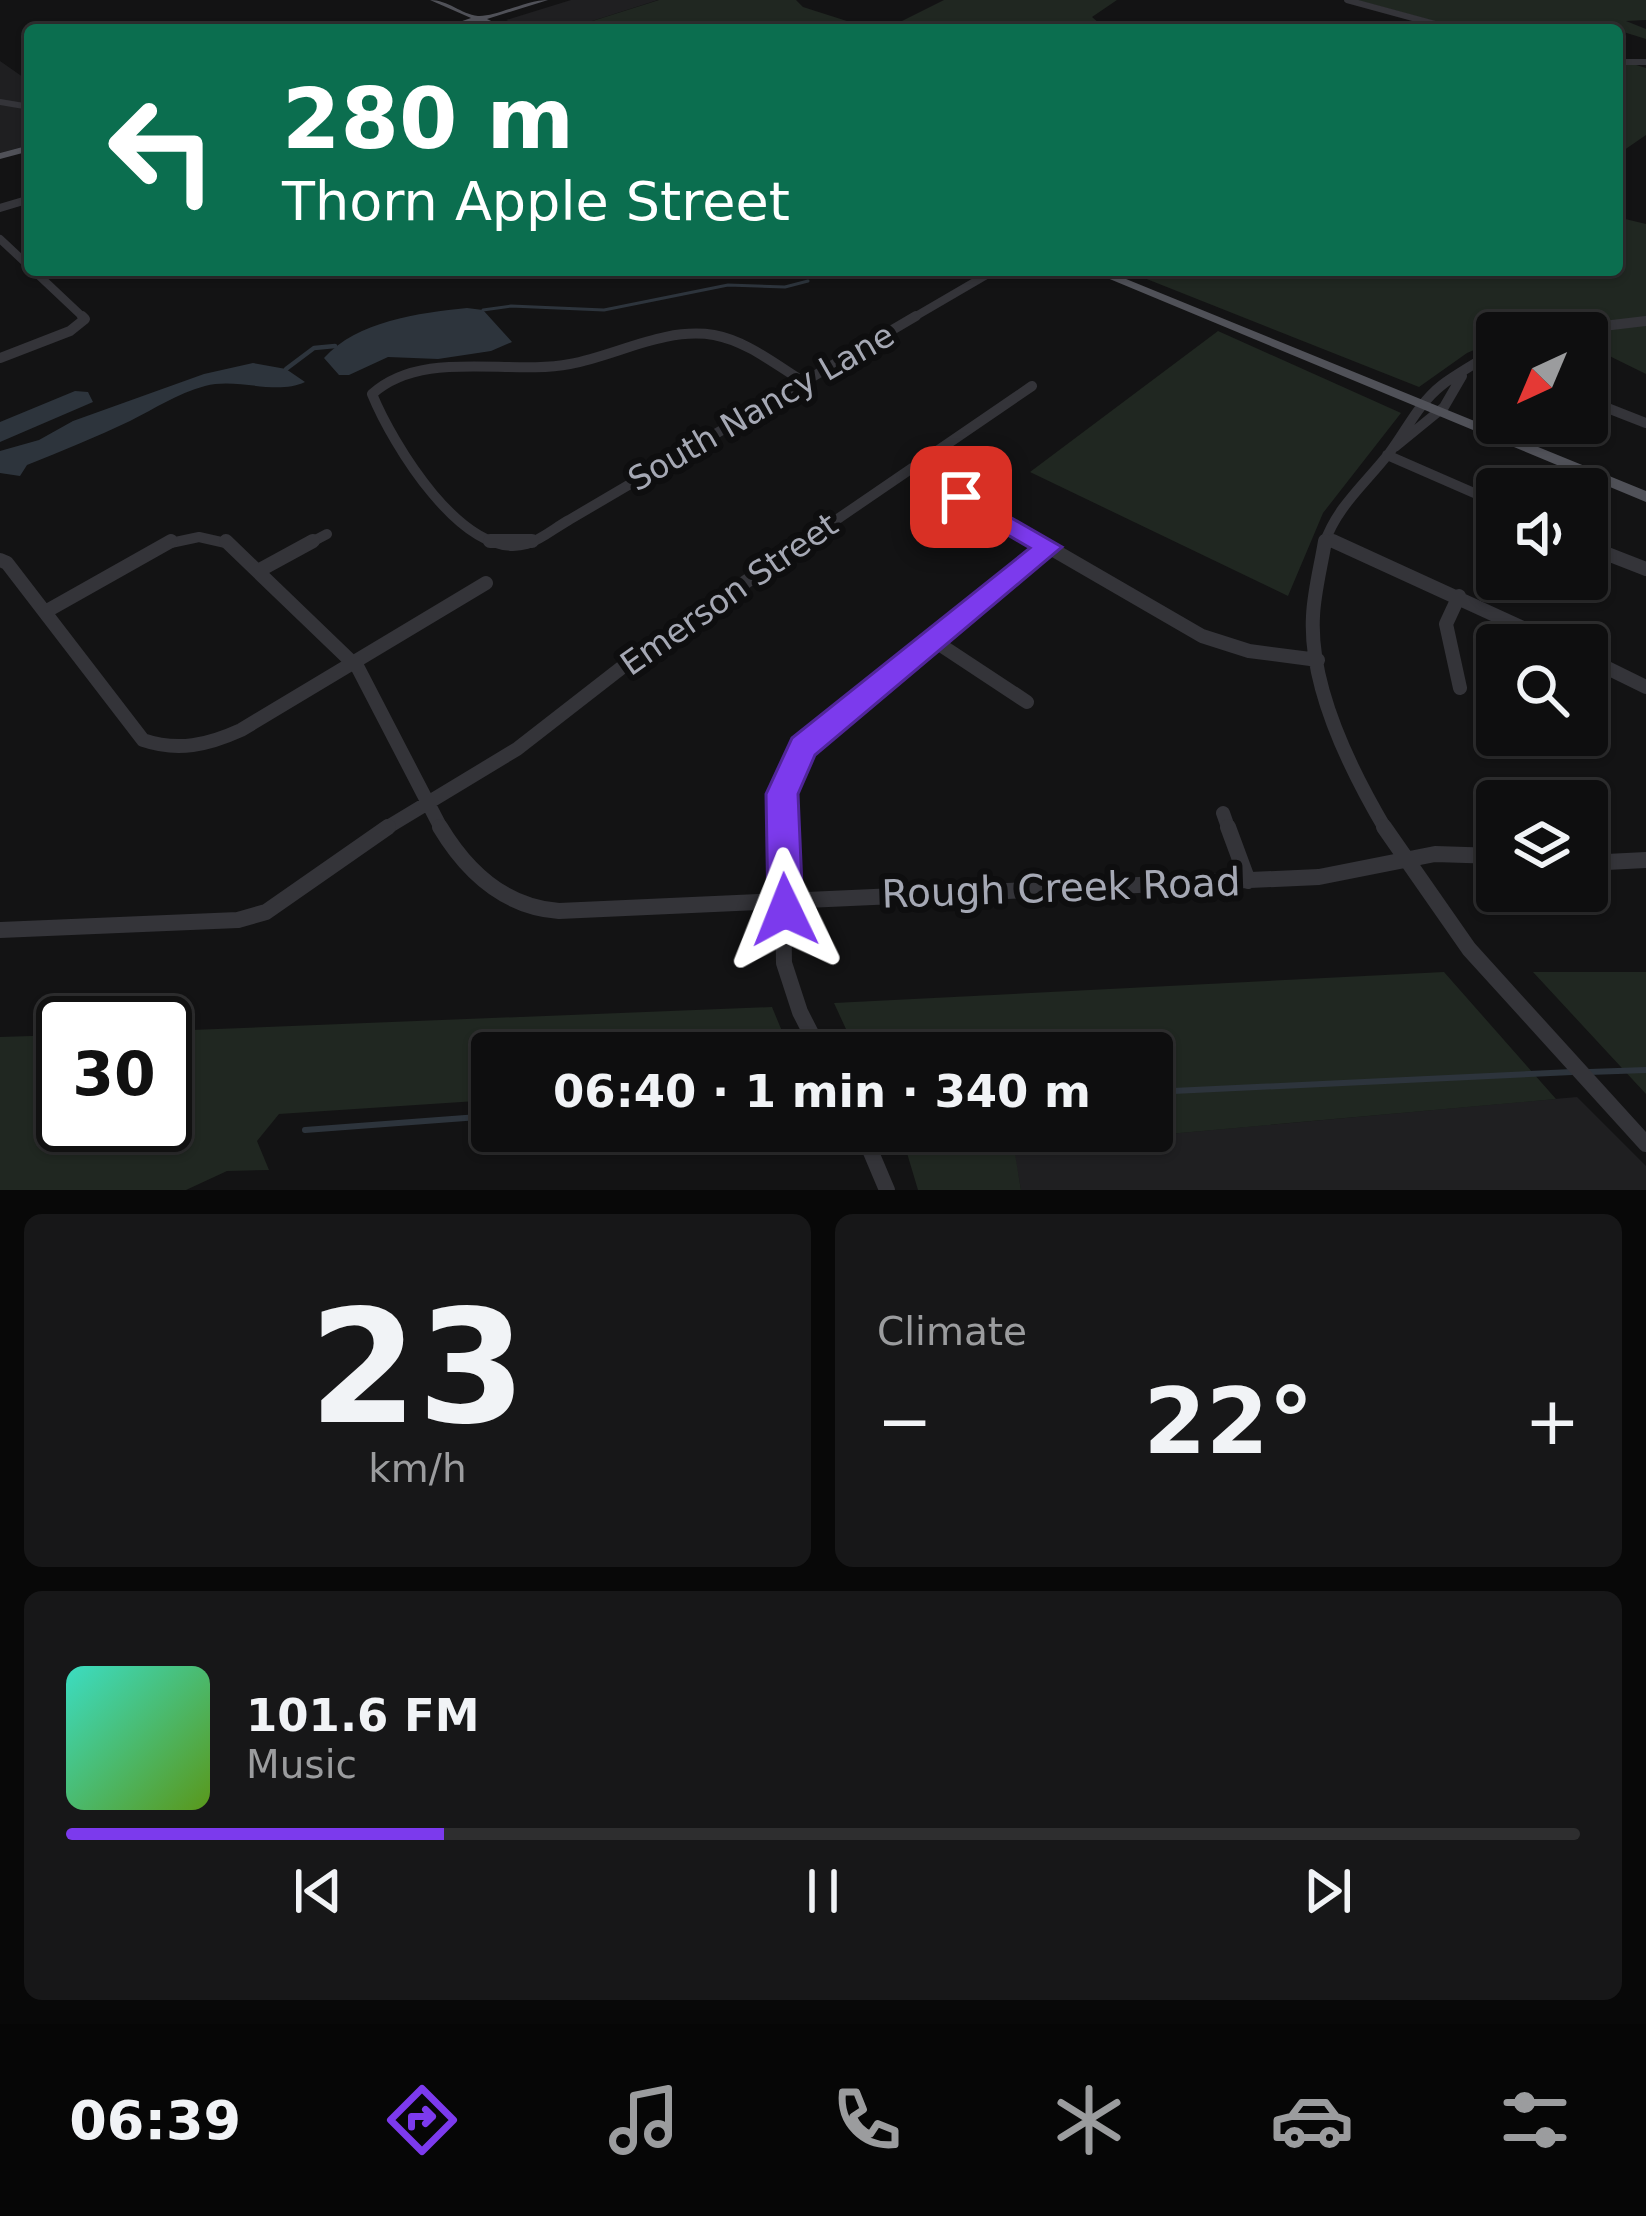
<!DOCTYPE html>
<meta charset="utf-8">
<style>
:root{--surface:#0e0e0f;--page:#171718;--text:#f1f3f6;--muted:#9b9c9e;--line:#2e2e2f;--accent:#7c3aed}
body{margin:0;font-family:"DejaVu Sans",sans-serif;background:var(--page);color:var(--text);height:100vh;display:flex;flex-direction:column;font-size:45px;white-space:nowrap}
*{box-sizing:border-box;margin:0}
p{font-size:39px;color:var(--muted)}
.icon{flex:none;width:66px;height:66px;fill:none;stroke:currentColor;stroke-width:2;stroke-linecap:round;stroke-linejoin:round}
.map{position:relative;height:1190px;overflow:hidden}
.drawer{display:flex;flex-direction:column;gap:24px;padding:24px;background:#080808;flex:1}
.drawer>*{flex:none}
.guide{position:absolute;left:24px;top:24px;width:1599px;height:252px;border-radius:12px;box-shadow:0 3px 9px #0004,0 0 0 3px var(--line);background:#0b6e4f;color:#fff;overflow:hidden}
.needle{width:78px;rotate:224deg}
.tools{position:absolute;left:1476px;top:312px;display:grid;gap:24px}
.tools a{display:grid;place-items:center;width:132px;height:132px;border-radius:12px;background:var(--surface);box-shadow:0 3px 9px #0004,0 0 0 3px var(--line);font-size:60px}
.speed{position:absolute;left:36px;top:996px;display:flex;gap:24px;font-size:60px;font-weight:700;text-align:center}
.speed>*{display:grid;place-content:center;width:156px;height:156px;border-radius:50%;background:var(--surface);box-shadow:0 3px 9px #0004,0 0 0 3px var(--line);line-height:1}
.speed .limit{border:6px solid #111;border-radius:18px;background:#fff;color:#111}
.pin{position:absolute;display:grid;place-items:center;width:102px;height:102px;color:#fff;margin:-51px;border-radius:24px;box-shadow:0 6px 18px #0006}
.me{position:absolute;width:132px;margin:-66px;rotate:358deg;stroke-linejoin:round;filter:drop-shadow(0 0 9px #0008)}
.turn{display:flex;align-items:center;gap:42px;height:252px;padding:0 60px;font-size:54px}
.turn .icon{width:156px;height:156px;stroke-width:2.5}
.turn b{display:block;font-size:84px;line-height:102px}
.big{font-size:90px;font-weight:600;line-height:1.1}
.drawer .widget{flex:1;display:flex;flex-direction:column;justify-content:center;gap:18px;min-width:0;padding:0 42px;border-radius:18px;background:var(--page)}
.drawer .dial{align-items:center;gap:0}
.dial b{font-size:156px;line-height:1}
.song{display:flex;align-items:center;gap:36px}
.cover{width:144px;height:144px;border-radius:18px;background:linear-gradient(135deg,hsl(170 70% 55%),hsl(90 70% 35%))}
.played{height:12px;border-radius:6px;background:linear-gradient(90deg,var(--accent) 25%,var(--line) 25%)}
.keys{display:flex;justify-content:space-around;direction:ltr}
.heat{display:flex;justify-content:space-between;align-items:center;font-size:66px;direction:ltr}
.drawer .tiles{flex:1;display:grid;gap:24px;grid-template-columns:1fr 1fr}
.widget:last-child{grid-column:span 2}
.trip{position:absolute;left:471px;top:1032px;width:702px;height:120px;border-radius:12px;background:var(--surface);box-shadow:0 3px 9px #0004,0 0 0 3px var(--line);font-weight:600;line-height:120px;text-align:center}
.tab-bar{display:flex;height:192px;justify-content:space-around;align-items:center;background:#060606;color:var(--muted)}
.tab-bar .icon{width:84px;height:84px}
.tab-bar .active{color:var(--accent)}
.tab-bar b{font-size:54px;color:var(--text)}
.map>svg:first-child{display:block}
.built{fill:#1f1f21}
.green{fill:#202721}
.water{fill:#2d343c}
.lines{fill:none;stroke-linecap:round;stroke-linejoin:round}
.stream-far2{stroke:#2d343c;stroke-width:3}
.stream-far1{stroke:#2d343c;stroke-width:4.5}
.stream{stroke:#2d343c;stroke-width:6}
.minor-far4{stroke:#343439;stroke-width:6}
.minor-far3{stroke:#343439;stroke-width:8}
.minor-far2{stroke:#343439;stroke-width:10}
.minor-far1{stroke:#343439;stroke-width:14}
.minor{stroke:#343439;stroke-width:16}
.major{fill:#505158;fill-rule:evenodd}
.route{fill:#7c3aed;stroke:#51269a;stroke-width:3}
.labels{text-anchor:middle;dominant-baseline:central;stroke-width:12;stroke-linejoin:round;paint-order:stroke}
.street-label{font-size:33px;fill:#a5a8b4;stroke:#0e0e0f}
.near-street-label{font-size:39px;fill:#a5a8b4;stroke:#0e0e0f}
</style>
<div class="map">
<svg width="1646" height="1190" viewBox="0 0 1646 1190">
<rect width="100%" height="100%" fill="#131314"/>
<path class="built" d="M571 0H658L564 30H530L506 20Z
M0 61 30 82V145L0 153Z
M1577 1097 1646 1166V1190H1021L1013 1148Z"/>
<path class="green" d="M659 0H796L803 7 875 30H564Z
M944 0H1117L1092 17 1107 30 888 28Z
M1357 0H1646V20L1626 21 1646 29V39L1617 30H1467Z
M1617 59 1646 68V135L1617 155V83L1626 77 1617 73Z
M1617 217 1646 224V374L1587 345V333H1552L1509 319 1502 322 1514 333H1497V340L1467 353 1419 387 1124 270H1617Z
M1218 331 1401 413 1323 513 1288 596 1030 472Z
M1444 972 1556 1099 1014 1148 1021 1190H918L904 1143 968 1138 967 1131H1152V1053H857L834 1003Z
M1533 972H1646V1094Z
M772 1007 791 1053H492V1100L279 1114 257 1141 269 1170 227 1171 186 1190H0V1037L63 1035V1125H165V1031Z"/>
<path class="water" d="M467 308 483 310 512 342 491 351 438 359 388 357 349 375H339L324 358C357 321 419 313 467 308Z
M253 363 286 369 305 382C275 396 238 377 205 386 176 394 156 408 130 421 96 437 62 451 27 465L20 476 0 473V451L39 440 73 421 204 374Z
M75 391 88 392 93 402 0 442V422Z"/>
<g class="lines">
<path class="stream-far2" d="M483 310 511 306 604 310 728 285 785 287 808 281"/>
<path class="stream-far1" d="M286 369 314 348 335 346"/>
<path class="stream" d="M1589 1072 1646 1070
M1152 1092 1572 1072
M305 1130 492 1116"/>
<path class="minor-far4" d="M1347 0 1457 30
M1617 62H1646
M0 102 30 107"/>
<path class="minor-far3" d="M0 208 30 199
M0 239 30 267
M33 270 85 319
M911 319 995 270"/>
<path class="minor-far2" d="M1544 333 1646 321
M0 358 70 331 85 319 82 316
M804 382C776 365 747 341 714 335 664 327 618 355 570 364 508 376 423 348 372 394 392 443 463 562 527 544 541 540 556 527 569 520L916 316
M1587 400 1646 423
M1395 447 1444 407 1462 376
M1387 455 1497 503
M912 469 1043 544
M1326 538 1340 544
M166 544 199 537 230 544
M308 544 327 534
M801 544 1032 386
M1324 544C1337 506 1366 483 1390 452 1407 429 1419 403 1442 385 1459 372 1480 362 1497 348"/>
<path class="minor-far1" d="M226 541 358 668 442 830
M490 541H532
M1038 541 1202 636 1249 651 1318 660
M1325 541C1321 566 1314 592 1313 616 1309 687 1351 771 1386 830
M1333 541 1560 645
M1587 546 1646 569
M0 560 7 563 143 740C178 752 208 745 241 730L486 583
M258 571 313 541
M1459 596 1446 624 1460 688
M45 612 171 541
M933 640 1027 702
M1587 658 1646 687
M1223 813 1229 830
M383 830 517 749 625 665 805 541
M782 830C782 793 786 768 810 740L1049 547"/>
<path class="minor" d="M440 827C467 872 505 907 559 911L1319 877 1435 854 1497 856
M782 827 784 963 800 1012 821 1053
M1228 827 1248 881
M1384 827 1469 949 1646 1144
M1587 863 1646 860
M0 930 238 920 266 912 388 827
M862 1131 887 1190"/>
<path class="major" d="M430 0C448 0 461 14 478 16 496 17 526 0 548 0L487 19 510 30C498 30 490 22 479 22 465 21 450 30 436 30L471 18Z
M30 145V151L0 159V153Z
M1088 270H1104L1646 491V502Z"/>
</g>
<path class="route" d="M961 489 1062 547 815 755 798 794 803 910 798 921 785 926 773 921 768 910 766 794 792 738 1030 548 952 502 949 497 952 491Z"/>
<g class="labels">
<g class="street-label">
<text transform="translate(761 407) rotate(-30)">South Nancy Lane</text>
<text transform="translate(729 594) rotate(-35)">Emerson Street</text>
</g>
<g class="near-street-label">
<text transform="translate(1061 888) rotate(-2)">Rough Creek Road</text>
</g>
</g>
</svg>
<div class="tools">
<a><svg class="needle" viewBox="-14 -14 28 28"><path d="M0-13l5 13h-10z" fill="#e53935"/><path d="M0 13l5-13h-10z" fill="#9b9c9e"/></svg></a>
<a><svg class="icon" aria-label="sound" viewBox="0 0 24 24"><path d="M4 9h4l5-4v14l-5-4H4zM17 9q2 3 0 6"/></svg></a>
<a><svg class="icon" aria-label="search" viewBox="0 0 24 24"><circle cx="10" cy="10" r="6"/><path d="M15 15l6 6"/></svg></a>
<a><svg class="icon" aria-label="layers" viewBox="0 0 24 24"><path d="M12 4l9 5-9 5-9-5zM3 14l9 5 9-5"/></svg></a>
</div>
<div class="speed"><div class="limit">30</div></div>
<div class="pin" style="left:961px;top:497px;background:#d93025"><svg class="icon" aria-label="arrive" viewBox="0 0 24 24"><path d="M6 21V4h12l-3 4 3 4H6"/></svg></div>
<svg class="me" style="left:785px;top:910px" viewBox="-20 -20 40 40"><path d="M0-17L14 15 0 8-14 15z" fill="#7c3aed" stroke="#fff" stroke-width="4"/></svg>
<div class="trip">06:40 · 1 min · 340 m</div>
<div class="guide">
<div class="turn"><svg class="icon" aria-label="left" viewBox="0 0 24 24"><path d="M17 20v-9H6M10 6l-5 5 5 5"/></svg><div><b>280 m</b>Thorn Apple Street</div></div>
</div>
</div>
<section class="drawer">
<div class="tiles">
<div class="widget dial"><b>23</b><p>km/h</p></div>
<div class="widget"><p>Climate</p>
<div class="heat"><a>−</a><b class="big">22°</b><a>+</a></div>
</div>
<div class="widget">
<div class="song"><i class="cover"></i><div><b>101.6 FM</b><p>Music</p></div></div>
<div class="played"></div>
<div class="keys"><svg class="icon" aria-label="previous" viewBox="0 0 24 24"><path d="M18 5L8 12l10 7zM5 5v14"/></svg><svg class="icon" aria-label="pause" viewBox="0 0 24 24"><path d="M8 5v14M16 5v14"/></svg><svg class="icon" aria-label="next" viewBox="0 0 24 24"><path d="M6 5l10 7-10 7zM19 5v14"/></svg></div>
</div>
</div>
</section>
<nav class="tab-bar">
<b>06:39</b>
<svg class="icon active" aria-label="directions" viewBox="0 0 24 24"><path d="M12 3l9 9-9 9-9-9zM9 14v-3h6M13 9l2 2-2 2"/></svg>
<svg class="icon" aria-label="music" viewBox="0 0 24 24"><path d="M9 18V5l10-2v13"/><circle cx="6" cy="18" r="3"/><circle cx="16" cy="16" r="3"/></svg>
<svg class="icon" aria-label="phone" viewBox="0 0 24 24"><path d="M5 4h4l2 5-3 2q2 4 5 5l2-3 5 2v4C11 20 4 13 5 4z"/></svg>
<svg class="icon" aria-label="climate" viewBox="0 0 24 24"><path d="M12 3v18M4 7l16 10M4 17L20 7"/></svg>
<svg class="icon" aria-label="car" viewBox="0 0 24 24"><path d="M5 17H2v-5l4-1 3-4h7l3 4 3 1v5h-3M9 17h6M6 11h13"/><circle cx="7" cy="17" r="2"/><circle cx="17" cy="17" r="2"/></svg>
<svg class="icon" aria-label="filters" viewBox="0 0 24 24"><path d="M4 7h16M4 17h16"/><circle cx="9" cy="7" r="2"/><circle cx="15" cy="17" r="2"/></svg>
</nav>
